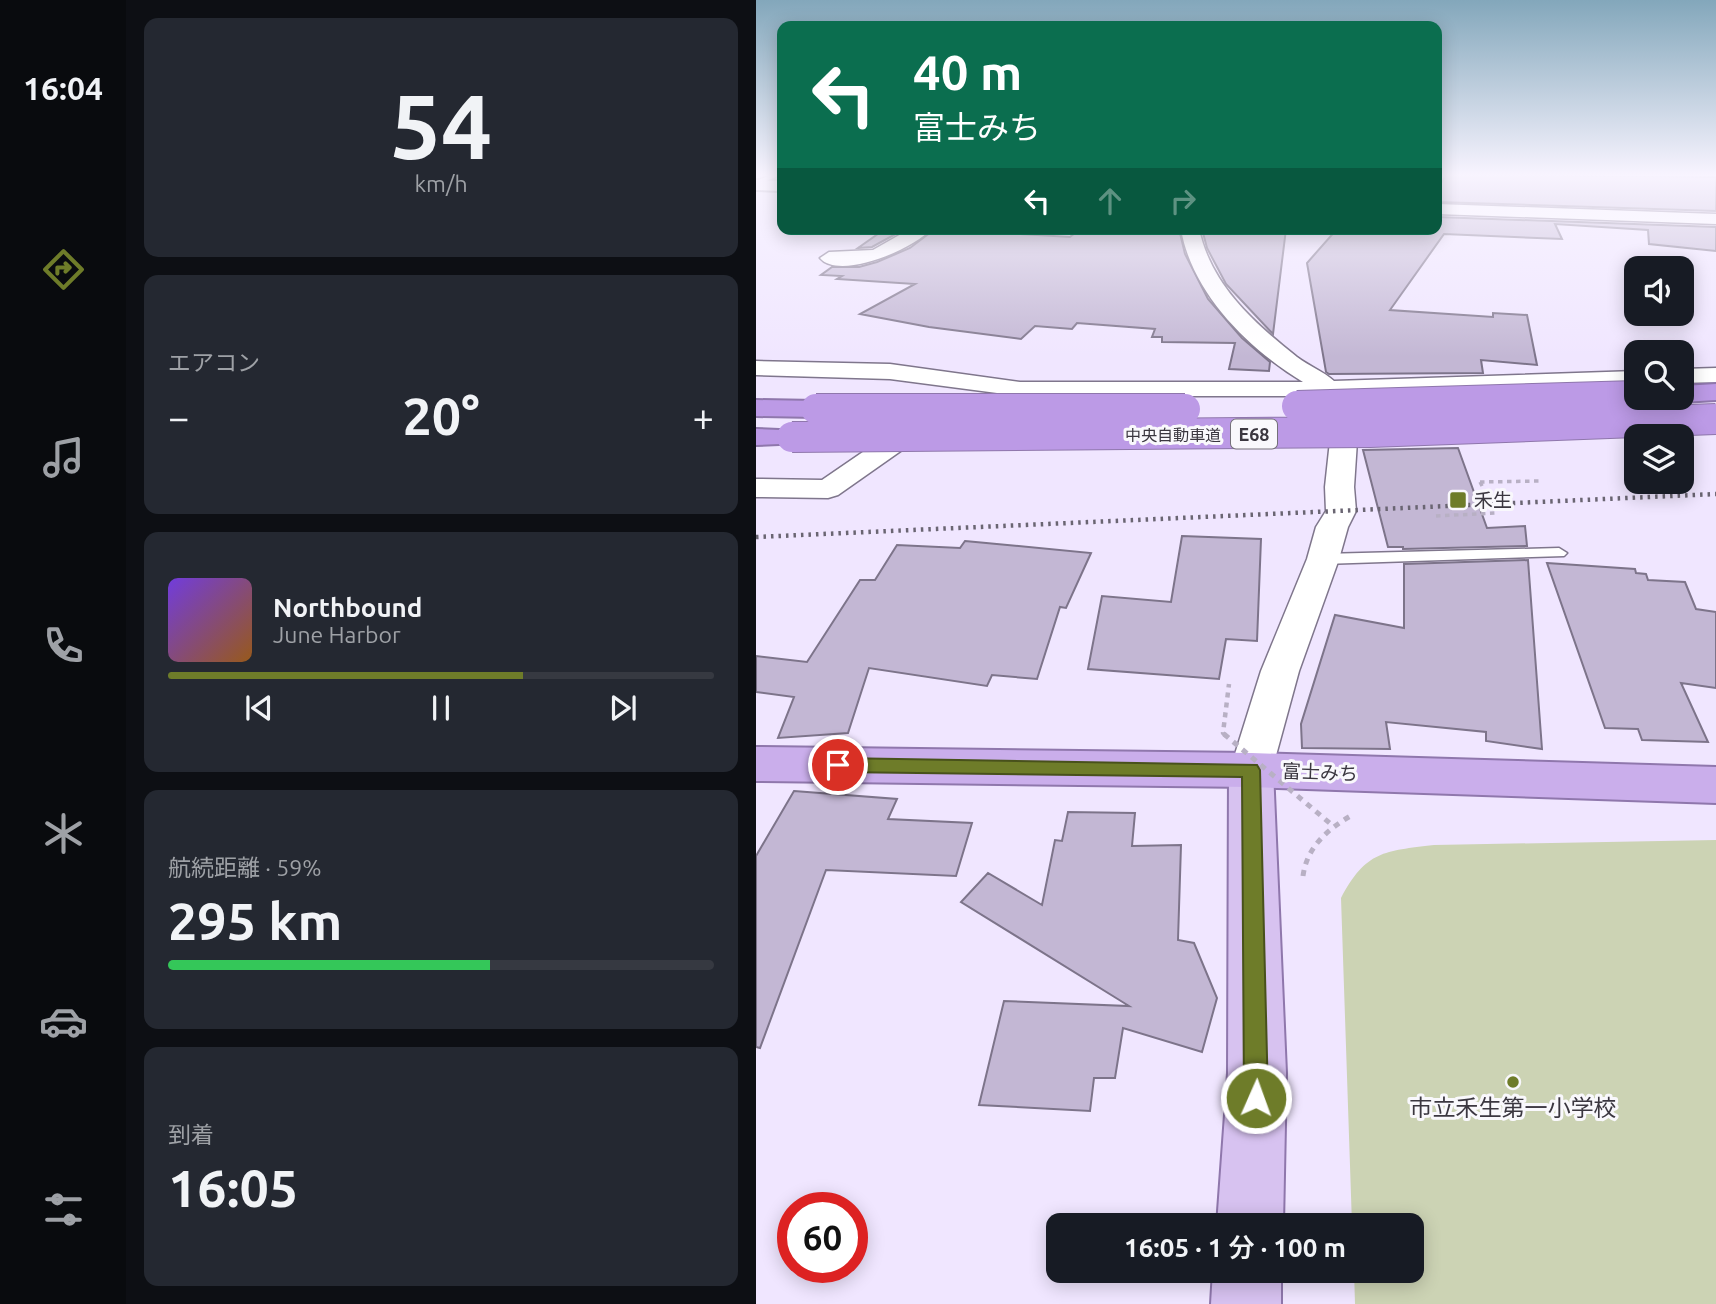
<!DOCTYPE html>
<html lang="ja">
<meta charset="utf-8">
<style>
:root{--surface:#171b24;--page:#242831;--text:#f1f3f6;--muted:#9ea1a6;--line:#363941;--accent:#6e7c29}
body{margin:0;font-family:Ubuntu,"Noto Sans JP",sans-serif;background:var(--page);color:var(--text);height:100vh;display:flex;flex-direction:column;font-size:26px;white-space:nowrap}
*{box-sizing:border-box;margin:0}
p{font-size:23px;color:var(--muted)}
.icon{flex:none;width:38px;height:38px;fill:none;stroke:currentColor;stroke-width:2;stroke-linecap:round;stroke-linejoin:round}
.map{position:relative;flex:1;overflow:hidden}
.details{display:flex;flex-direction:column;gap:18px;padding:18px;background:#0d0f14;width:630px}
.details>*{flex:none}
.hud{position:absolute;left:21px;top:21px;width:665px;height:214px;border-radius:14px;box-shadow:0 4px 18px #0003;background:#0b6e4f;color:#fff;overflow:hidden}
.fabs{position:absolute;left:868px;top:256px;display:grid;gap:14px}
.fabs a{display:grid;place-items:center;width:70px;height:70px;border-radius:14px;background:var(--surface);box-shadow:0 4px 18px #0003;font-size:35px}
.speed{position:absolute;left:21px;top:1192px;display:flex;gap:14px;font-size:35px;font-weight:700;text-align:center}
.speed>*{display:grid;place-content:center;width:91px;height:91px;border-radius:50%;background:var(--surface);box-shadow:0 4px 18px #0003;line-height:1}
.speed .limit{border:10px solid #d22;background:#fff;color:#111}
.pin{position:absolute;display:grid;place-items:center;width:60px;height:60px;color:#fff;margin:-30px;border:4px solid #fff;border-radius:50%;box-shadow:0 2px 7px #0007}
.me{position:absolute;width:77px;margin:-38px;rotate:2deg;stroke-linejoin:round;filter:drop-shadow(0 0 5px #0008)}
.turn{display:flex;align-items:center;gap:24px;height:147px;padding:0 21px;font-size:32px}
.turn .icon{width:91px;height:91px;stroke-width:2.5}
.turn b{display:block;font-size:49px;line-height:60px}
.lanes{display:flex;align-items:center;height:66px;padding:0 21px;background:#0003;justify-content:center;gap:35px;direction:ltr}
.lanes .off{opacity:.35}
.big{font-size:52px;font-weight:600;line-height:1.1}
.details .card{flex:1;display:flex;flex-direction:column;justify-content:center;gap:10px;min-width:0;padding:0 24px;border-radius:14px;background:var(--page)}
.details .dial{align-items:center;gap:0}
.dial b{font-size:91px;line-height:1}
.song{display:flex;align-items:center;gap:21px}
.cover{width:84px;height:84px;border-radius:10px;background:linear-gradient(135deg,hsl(260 70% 55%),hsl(30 70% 35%))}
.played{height:7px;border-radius:4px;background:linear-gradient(90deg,var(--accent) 65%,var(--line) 65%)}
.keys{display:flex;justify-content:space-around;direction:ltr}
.heat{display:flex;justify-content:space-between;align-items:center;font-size:38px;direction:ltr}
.charge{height:10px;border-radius:5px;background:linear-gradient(90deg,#34c759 59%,var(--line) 0)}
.trip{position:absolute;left:290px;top:1213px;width:378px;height:70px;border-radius:14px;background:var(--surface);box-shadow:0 4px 18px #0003;font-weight:600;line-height:70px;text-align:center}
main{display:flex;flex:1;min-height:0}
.tab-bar{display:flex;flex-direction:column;width:126px;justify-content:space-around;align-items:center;background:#090b0e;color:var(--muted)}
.tab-bar .icon{width:49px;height:49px}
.tab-bar .on{color:var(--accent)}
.tab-bar b{font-size:32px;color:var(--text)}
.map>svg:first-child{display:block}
.green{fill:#ccd3b4}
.building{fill:#c3b7d4;stroke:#7d748a;stroke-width:2}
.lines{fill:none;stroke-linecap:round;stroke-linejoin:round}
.service-casing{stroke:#7f768c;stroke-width:3}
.minor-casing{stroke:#7f768c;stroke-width:3}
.tertiary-casing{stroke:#7f768c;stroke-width:4}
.primary-casing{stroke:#8f77ac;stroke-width:4}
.trunk-casing{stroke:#8f77ac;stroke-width:4}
.motorway-casing{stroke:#8f77ac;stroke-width:4}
.path-far1{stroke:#b8b0c4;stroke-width:3.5;stroke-dasharray:4.5 4.5;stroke-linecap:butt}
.path{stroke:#b8b0c4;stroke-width:5;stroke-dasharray:6 6;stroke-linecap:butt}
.service{fill:#fff;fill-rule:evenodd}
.minor{fill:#fff;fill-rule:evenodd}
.tertiary{fill:#fff;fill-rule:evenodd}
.primary{fill:#d7c2f0;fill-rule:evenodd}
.trunk{fill:#caaeeb;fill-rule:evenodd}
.motorway{fill:#bc9ae6;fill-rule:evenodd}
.rail{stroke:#6a6572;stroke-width:4.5;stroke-dasharray:2.5 5;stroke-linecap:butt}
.motorway-bridge-casing{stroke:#8f77ac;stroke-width:32;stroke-linecap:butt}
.path-bridge-far2{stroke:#b8b0c4;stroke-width:3.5;stroke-dasharray:4.5 4.5;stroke-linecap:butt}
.path-bridge-far1{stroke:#b8b0c4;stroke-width:4.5;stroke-dasharray:5 5;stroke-linecap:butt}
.path-bridge{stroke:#b8b0c4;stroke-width:5;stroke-dasharray:6 6;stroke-linecap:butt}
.motorway-bridge{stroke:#bc9ae6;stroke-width:30}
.route{fill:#6e7c29;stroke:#48511b;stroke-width:2}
.poi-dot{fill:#6e7c29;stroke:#f9f8fc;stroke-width:2.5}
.labels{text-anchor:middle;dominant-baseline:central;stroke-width:6;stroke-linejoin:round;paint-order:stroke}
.far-street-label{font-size:16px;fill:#3b3740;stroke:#f9f8fc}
.shield{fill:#f9f8fc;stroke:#747178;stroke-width:2}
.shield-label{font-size:18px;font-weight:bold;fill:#3b3740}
.poi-label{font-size:19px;fill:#3b3740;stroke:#f9f8fc;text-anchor:start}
.street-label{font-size:19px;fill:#3b3740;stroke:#f9f8fc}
.near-poi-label{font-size:23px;fill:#3b3740;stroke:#f9f8fc}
</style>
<main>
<nav class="tab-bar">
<b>16:04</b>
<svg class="icon on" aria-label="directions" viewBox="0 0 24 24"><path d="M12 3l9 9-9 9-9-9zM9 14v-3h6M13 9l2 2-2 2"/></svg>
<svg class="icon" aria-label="music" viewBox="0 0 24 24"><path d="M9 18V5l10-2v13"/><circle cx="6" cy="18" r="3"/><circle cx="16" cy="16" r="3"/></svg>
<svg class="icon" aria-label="phone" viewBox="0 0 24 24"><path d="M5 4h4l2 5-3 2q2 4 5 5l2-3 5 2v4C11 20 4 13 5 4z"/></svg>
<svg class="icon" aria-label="climate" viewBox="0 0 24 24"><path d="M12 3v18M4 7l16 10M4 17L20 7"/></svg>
<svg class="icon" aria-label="car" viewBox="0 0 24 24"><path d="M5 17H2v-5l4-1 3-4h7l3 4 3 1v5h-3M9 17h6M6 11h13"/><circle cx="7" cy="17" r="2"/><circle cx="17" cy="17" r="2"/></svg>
<svg class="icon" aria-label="filters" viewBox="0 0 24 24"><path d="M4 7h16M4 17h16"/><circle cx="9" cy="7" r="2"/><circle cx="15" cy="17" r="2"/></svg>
</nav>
<section class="details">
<div class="card dial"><b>54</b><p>km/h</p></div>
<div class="card"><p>エアコン</p>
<div class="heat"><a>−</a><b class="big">20°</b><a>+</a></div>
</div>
<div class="card">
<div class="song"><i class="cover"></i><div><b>Northbound</b><p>June Harbor</p></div></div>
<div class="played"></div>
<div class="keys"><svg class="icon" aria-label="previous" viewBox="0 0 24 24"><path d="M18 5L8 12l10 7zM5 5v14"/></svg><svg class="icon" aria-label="pause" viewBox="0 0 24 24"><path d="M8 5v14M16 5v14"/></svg><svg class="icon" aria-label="next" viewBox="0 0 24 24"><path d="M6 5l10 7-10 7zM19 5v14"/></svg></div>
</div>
<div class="card"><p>航続距離 · 59%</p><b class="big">295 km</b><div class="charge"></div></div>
<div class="card"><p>到着</p><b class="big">16:05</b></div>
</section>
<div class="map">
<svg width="960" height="1304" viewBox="0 0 960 1304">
<rect width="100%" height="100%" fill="#f0e6ff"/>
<path class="green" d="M960 840V1304H599L598 1271 656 1270V1225H596L585 898C610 851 628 851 678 845Z"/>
<path class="building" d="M690 175 960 177V211L681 202V190Z
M681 217 960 227V251L893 244 892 230 799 224 806 239 688 234 634 310 737 317V313L771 315 781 365 725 360 727 373 573 374 570 372 551 263 581 229H681Z
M129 229 147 230 116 247 102 248Z
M185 229 314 237 324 229H423L429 254 452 299 486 338 514 362 513 371 473 369 479 343 406 342V337H396L399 329 321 323 316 329 279 326 265 339 173 327 104 314 159 284 81 279 86 276 65 275 76 267H103L121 262 154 248 175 232Z
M446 229H530L517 334 470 284 451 248Z
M702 448 731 528 769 526 771 546 647 549V547H632L607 450Z
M426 536 505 539 501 641 470 639 463 679 332 669 346 596 415 602Z
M209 541 335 553 310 608 304 607 281 679 236 675 231 686 113 668 92 733 22 738 38 697 0 692V656L51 662 104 580H119L141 545 204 548Z
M772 560 786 749 730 741V732L630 722 634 749 546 748 545 724 579 615 648 628V564Z
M791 563 879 569 880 573 890 574 892 580 929 582 940 609 960 612V688L925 683 952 742 886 740 882 729 849 728Z
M38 791 141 799 132 819 216 823 200 876 70 870 4 1048 0 1047V856Z
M312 812 379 813 376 846 425 845 422 940 438 943 461 998 446 1052 367 1028 359 1078H338L334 1111 223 1105 248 1001 373 1006 205 902 232 873 286 905 299 840 306 841Z"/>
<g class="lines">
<g class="service-casing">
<path id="service" d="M15 175H24L0 186V181Z
M803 548 811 553 808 556 567 564 559 559 567 554Z"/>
</g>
<g class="minor-casing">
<path id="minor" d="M681 204 960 214V224L681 214Z
M154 229H175C158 249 83 281 64 258L73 252 117 250Z
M425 229H443C455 285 498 323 541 357 553 366 567 371 578 381L880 371V385L587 396 601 441 598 487 600 511 592 527 583 559 543 671 516 770 510 782 495 786 480 782 474 770 505 671 551 559 560 527 570 511 569 487 574 441 562 396H264L134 379 0 375V361L134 364 264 382H547C493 349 436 294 425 229Z
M960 368V382L926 383V369Z
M167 415 176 417 180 423 176 429 82 495 72 498 0 497V479L66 480 158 417Z"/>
</g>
<g class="tertiary-casing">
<path id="tertiary" d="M0 180 26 181V191L0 190Z"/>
</g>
<g class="primary-casing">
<path id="primary" d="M495 753 511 758 517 770 530 1073 527 1225H461L472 1073 473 770 479 758Z
M457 1270H525V1304H455Z"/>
</g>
<g class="trunk-casing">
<path id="trunk" d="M0 747 495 753 960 767V803L495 787 0 781Z"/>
</g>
<g class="motorway-casing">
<path id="motorway" d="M960 384V400L926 402 915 397H926V386Z
M0 400 60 401 70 403 73 409 70 415 60 417 0 416Z
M0 429 46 431 50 437 46 443 0 445Z"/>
</g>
<path class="path-far1" d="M724 482 785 481
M680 516 740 513"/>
<path class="path" d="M547 876C551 846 573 828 598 814"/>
<use href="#service" class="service"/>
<use href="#minor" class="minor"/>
<use href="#tertiary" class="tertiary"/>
<use href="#primary" class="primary"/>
<use href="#trunk" class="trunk"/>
<use href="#motorway" class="motorway"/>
<path class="rail" d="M0 537 960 494"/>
<g class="motorway-bridge-casing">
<path id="motorway-bridge" d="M541 406 880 396
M60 409H429
M36 437 614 432 960 419"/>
</g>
<path class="path-bridge-far2" d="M724 482 740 513"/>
<path class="path-bridge-far1" d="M470 736 467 733 473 684"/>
<path class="path-bridge" d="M468 734 576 825"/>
<use href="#motorway-bridge" class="motorway-bridge"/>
</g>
<linearGradient id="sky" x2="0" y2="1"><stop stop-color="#83a7bb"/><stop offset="0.49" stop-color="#f8f4ff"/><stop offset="1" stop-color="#f8f4ff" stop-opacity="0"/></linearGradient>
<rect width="960" height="357" fill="url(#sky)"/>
<path class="route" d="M82 758 501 765 504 770 512 1098 509 1107 500 1111 491 1107 488 1098 486 777 82 772 76 770 73 765 76 760Z"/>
<g class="poi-dot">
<rect x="693" y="491" width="18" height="18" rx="3.5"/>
<circle cx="757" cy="1082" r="7"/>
</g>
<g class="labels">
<g class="far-street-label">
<text x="417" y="435">中央自動車道</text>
</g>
<rect class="shield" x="475" y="419.5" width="46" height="29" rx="5"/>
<g class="shield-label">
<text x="498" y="434">E68</text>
</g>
<g class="poi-label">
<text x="718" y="500">禾生</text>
</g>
<g class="street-label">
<text transform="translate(564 772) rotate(2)">富士みち</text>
</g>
<g class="near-poi-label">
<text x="757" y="1107">市立禾生第一小学校</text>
</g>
</g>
</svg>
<div class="fabs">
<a><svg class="icon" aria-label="sound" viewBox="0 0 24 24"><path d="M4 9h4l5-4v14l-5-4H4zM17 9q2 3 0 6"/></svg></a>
<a><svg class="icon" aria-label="search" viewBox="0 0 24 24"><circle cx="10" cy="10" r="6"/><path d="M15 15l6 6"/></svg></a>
<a><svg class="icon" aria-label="layers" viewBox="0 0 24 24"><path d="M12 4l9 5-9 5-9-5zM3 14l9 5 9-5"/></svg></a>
</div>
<div class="speed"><div class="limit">60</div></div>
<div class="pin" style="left:82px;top:765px;background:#d93025"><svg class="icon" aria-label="arrive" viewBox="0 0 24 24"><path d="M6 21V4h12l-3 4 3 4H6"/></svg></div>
<svg class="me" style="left:500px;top:1098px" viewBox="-20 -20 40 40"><circle r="17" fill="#6e7c29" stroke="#fff" stroke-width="3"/><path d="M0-11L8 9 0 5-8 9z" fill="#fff"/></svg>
<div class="trip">16:05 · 1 分 · 100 m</div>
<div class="hud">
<div class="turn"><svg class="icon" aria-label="left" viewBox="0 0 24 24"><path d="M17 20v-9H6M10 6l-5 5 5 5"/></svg><div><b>40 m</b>富士みち</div></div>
<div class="lanes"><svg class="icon" aria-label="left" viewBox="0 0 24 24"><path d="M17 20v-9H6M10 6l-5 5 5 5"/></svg><svg class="icon off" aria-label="ahead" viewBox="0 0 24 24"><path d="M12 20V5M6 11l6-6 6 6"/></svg><svg class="icon off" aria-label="right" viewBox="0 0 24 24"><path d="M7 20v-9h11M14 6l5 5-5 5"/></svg></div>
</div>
</div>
</main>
